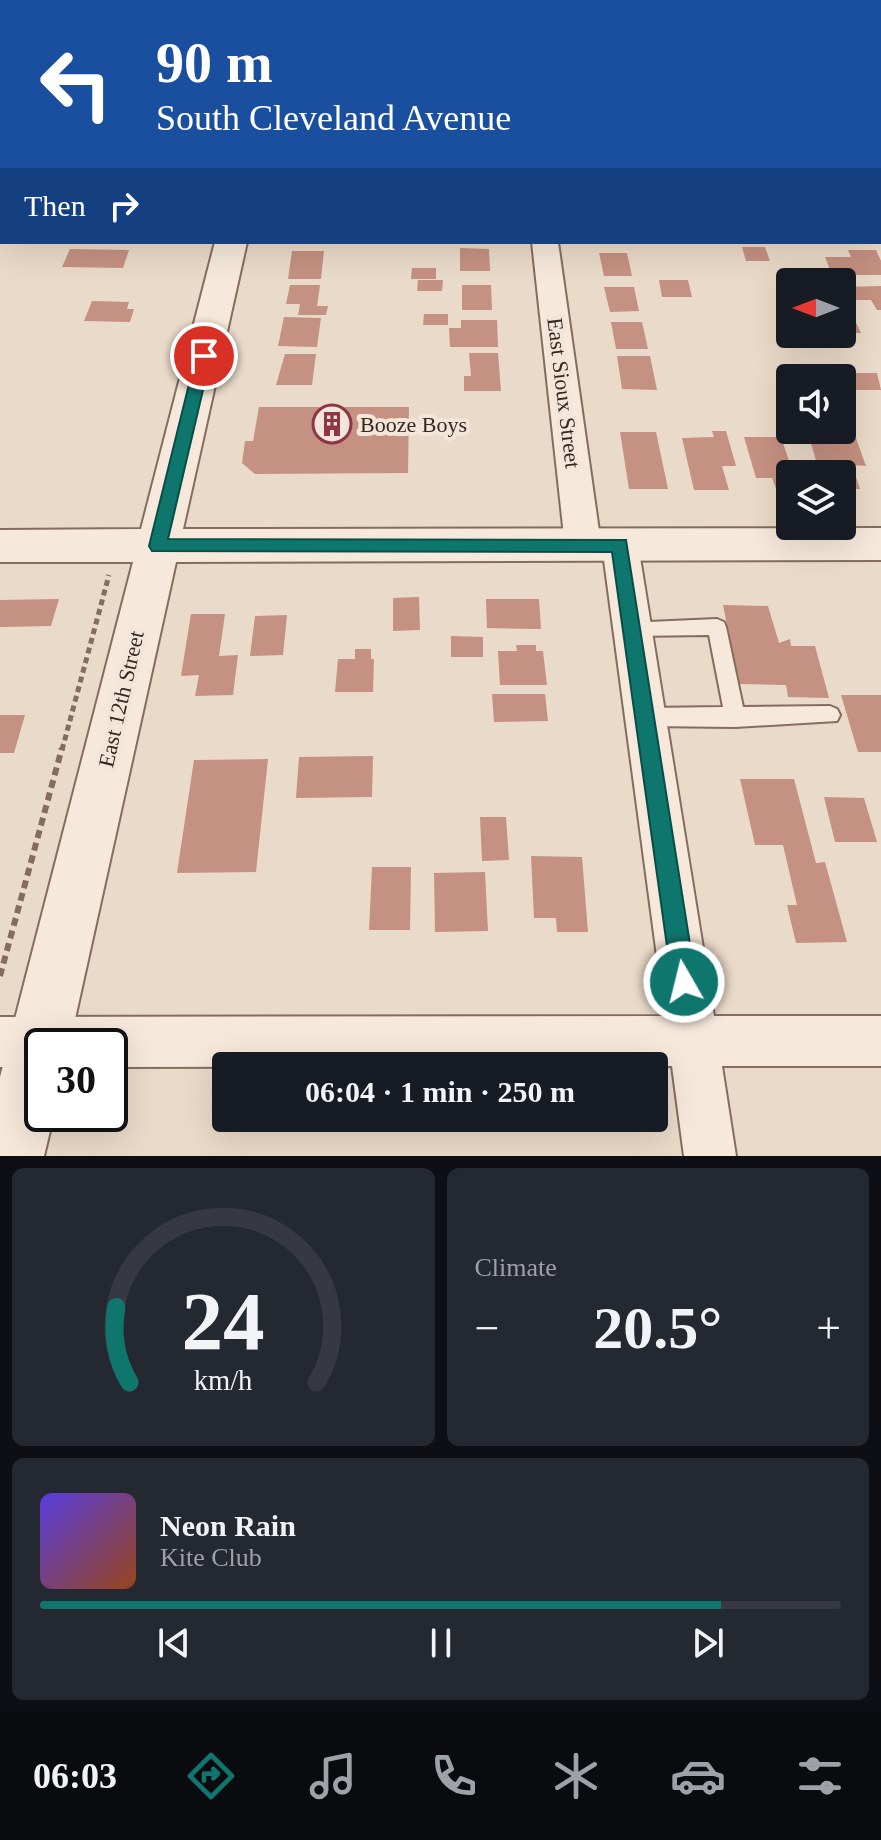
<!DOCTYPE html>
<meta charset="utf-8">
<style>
:root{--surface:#171b24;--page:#242831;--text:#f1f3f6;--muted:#9ea1a6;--line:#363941;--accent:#0f766e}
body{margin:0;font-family:Georgia,serif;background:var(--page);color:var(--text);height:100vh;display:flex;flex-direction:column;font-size:30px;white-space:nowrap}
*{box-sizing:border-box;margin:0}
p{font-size:26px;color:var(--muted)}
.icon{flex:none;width:44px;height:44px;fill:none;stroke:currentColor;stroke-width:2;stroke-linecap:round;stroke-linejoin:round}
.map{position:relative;height:1156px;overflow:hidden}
.drawer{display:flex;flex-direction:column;gap:12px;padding:12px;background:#0d0f14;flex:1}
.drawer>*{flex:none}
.banner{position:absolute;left:0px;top:0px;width:882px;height:244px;box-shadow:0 8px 32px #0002;background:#1a4fa0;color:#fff;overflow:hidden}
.needle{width:52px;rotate:270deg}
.fabs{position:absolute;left:776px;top:268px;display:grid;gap:16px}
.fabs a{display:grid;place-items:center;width:80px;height:80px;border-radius:8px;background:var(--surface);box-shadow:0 8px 32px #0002;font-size:40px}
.speed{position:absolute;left:24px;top:1028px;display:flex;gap:16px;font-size:40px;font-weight:700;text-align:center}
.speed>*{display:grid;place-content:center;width:104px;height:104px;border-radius:50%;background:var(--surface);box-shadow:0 8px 32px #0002;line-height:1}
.speed .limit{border:4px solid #111;border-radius:12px;background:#fff;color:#111}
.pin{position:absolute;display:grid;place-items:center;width:68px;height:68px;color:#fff;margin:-34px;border:4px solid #fff;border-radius:50%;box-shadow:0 2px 8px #0007}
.me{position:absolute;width:88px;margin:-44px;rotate:352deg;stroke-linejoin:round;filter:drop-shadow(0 0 6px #0008)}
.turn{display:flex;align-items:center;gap:28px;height:168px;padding:0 24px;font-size:36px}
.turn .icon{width:104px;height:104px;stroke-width:2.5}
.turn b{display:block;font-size:56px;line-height:68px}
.then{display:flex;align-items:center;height:76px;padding:0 24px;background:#0003;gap:16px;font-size:30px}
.big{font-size:60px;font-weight:800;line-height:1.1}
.drawer .card{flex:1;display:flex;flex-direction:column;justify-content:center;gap:12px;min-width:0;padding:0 28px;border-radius:12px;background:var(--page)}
.drawer .dial{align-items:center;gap:0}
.dial svg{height:208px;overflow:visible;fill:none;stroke:var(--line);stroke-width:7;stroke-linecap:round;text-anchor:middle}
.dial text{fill:var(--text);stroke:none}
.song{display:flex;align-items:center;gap:24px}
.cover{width:96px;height:96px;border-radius:12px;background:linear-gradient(135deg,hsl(250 70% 55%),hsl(20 70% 35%))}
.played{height:8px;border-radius:4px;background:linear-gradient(90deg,var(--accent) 85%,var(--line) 85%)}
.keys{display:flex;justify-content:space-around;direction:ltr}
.heat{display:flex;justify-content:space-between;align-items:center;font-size:44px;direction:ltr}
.drawer .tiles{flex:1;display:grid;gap:12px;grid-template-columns:1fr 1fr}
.card:last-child{grid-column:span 2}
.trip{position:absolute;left:212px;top:1052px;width:456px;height:80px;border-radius:8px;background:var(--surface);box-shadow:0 8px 32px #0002;font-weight:800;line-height:80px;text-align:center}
.tabs{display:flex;height:128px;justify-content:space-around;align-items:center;background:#090b0e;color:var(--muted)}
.tabs .icon{width:56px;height:56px}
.tabs .active{color:var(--accent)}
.tabs b{font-size:36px;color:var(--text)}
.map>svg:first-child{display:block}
.building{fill:#c59182}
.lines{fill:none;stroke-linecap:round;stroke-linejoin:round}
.service-casing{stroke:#856c5f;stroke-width:4}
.minor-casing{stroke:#856c5f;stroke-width:4}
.tertiary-casing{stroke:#856c5f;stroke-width:4}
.path-far1{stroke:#856c5f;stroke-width:5;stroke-dasharray:6 4;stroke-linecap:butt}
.path{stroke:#856c5f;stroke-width:6;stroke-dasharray:8 5;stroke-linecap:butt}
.service{fill:#f6e9db;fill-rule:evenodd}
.minor{fill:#f6e9db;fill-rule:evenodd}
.tertiary{fill:#f6e9db;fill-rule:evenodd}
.route{fill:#0f766e;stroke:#0a4d48;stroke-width:2}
.labels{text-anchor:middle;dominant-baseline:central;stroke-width:8;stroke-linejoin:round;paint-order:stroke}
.street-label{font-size:22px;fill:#372721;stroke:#f3e5d7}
.poi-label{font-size:22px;fill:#372721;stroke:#f3e5d7;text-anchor:start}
</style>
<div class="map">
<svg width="881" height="1156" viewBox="0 0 881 1156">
<rect width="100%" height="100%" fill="#eadac9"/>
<path class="building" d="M742 247H765L770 261H746Z
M460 248 489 249 490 271H460Z
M70 249 129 250 123 268 62 267Z
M848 250H876L881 261V275H832L825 257H851Z
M292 251H324L321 279H288Z
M599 253H627L632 276H604Z
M412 268H436V279H411Z
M418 280H443L442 291H417Z
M659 280H688L692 297H662Z
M290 285H320L317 306H328L326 315H298L300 304H286Z
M462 285H491L492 310H462Z
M881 286V310H877L871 300H846L842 291V287Z
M604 287H634L639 311 610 312Z
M92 301 129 302 127 309H134L130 322 84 321Z
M424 314H448V325H423Z
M842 314H852L861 333H842Z
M284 317 321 318 317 347 278 346Z
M461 320H497L498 347H450L449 328H461Z
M611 322H642L648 349H616Z
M469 353H498L501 391H464V376H471Z
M285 354H316L312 385H276Z
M617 356H650L657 390 622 389Z
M848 373H877L881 390H856Z
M259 407H409L408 473 255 474 242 463 245 441H253Z
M712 431H726L736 466H722L729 490H694L682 438 714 437Z
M620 432H656L668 489H629Z
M744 437H781L791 467H802L805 474H790V489H776L772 478H756Z
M809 437 856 438 866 466 852 465 860 489H842V474H820Z
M419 597 420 630 393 631V598Z
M59 599 51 626 0 627V600Z
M486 599H539L541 629 487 628Z
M723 605 768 606 779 643 790 639 791 646H815L829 698 788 697 786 685 739 684Z
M191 614H225L219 656 238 655 233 695 195 696 199 675 181 676Z
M287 615 283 655 250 656 255 616Z
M451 636 483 637V657H451Z
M516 645H536V651H543L547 685H500L498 651H517Z
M355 649H371V659H374L373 692H335L338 659H355Z
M492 694H545L548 721 494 722Z
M841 695H881V752H858Z
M0 715H25L14 753H0Z
M373 756 372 797 296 798 299 757Z
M268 759 256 872 177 873 194 760Z
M740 779H794L816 863 825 862 847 942 796 943 787 905H797L783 845H755Z
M824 797 864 798 877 842H835Z
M480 817H506L509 860 482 861Z
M531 856 582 857 588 932H557L556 918H534Z
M372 867H411L410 930H369Z
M485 872 488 931 435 932 434 873Z"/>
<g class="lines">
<g class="service-casing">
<path id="service" d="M121 0H132L134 2H123Z
M0 116H2V122H0Z
M717 619 724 622 726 627 743 707 830 706 837 709 840 715 837 721 735 727 646 726 639 723 636 717 639 711 646 708 723 707 709 635 632 636 625 633 623 628 625 623Z"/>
</g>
<g class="minor-casing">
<path id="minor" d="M0 0H12L2 2 0 9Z
M159 0H183L157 2Z
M791 0H811L812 2H792Z
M0 50H2V62H0Z
M880 95H881V109H880Z
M880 132H881V148H880Z
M532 242H558L601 545 595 554 583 558 571 554 565 545Z
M620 532 632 536 638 545 714 1016H881V1066H722L736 1156H684L672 1066 110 1067V1046H42V1067H0V1017L665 1016 602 545 608 536Z"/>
</g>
<g class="tertiary-casing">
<path id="tertiary" d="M277 0H301L276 2Z
M215 242H247L183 529 881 528V560L176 562 69 1046H42V1114H54L44 1156H0V1077L133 562H0V530L141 529Z"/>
</g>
<path class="path-far1" d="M62 750 109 575"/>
<path class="path" d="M0 976 62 748"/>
<use href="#service" class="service"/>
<use href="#minor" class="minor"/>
<use href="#tertiary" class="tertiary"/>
</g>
<path class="route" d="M204 351 211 356 168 539 626 540 696 982 693 991 684 994 676 991 672 982 612 552 152 551 149 546 196 356Z"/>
<defs>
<g id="building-ring" transform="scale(2)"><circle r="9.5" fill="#f3e5d7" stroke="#8e3547" stroke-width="1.5"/><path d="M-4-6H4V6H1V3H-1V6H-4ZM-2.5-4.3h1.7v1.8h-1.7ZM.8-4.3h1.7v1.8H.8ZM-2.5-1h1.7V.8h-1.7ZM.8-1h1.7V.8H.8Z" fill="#8e3547"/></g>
</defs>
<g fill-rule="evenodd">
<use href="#building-ring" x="332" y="424"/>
</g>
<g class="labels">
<g class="street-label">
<text transform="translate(564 393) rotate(83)">East Sioux Street</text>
<text transform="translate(121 699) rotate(-77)">East 12th Street</text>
</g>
<g class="poi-label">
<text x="360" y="424">Booze Boys</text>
</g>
</g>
</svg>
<div class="fabs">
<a><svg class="needle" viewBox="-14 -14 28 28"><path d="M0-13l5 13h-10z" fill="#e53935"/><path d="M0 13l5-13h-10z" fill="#9ea1a6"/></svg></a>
<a><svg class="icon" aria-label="sound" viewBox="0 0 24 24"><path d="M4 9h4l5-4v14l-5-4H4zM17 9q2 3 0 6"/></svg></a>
<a><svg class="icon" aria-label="layers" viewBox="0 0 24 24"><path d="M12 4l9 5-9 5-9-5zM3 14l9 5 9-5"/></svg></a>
</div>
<div class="speed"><div class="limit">30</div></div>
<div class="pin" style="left:204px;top:356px;background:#d93025"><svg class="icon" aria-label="arrive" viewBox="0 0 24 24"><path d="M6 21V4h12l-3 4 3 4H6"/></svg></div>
<svg class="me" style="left:684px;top:982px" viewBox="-20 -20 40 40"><circle r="17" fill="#0f766e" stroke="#fff" stroke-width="3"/><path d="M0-11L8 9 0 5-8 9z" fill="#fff"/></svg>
<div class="trip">06:04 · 1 min · 250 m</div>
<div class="banner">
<div class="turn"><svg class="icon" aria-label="left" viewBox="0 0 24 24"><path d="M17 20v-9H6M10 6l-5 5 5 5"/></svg><div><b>90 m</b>South Cleveland Avenue</div></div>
<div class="then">Then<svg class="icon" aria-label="right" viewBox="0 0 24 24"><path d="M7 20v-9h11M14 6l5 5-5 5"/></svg></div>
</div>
</div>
<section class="drawer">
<div class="tiles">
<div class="card dial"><svg viewBox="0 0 100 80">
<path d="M14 69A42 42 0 1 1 86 69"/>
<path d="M14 69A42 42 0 0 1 9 40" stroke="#0f766e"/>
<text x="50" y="56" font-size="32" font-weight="700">24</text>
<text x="50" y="72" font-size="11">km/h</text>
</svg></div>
<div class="card"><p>Climate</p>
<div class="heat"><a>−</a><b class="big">20.5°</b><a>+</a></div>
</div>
<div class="card">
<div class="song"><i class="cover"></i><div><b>Neon Rain</b><p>Kite Club</p></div></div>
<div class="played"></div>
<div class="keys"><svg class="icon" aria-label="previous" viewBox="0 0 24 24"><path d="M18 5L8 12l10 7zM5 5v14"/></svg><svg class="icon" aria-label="pause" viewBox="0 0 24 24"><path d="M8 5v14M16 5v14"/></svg><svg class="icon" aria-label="next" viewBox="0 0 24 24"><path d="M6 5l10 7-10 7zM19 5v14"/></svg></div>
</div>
</div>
</section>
<nav class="tabs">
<b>06:03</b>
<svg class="icon active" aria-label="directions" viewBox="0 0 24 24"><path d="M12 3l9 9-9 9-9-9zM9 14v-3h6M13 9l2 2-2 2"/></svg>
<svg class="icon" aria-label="music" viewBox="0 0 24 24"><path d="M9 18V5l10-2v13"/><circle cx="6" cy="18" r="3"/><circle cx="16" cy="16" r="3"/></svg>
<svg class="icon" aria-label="phone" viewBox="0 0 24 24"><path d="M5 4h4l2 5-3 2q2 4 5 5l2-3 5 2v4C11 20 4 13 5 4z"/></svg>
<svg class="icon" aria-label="climate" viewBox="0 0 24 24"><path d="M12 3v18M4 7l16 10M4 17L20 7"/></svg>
<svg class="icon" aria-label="car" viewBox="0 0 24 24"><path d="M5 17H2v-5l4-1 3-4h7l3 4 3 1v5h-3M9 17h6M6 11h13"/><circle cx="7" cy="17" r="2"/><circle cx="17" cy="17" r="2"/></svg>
<svg class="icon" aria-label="filters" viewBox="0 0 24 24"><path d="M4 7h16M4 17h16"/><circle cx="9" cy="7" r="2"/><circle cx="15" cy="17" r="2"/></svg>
</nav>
